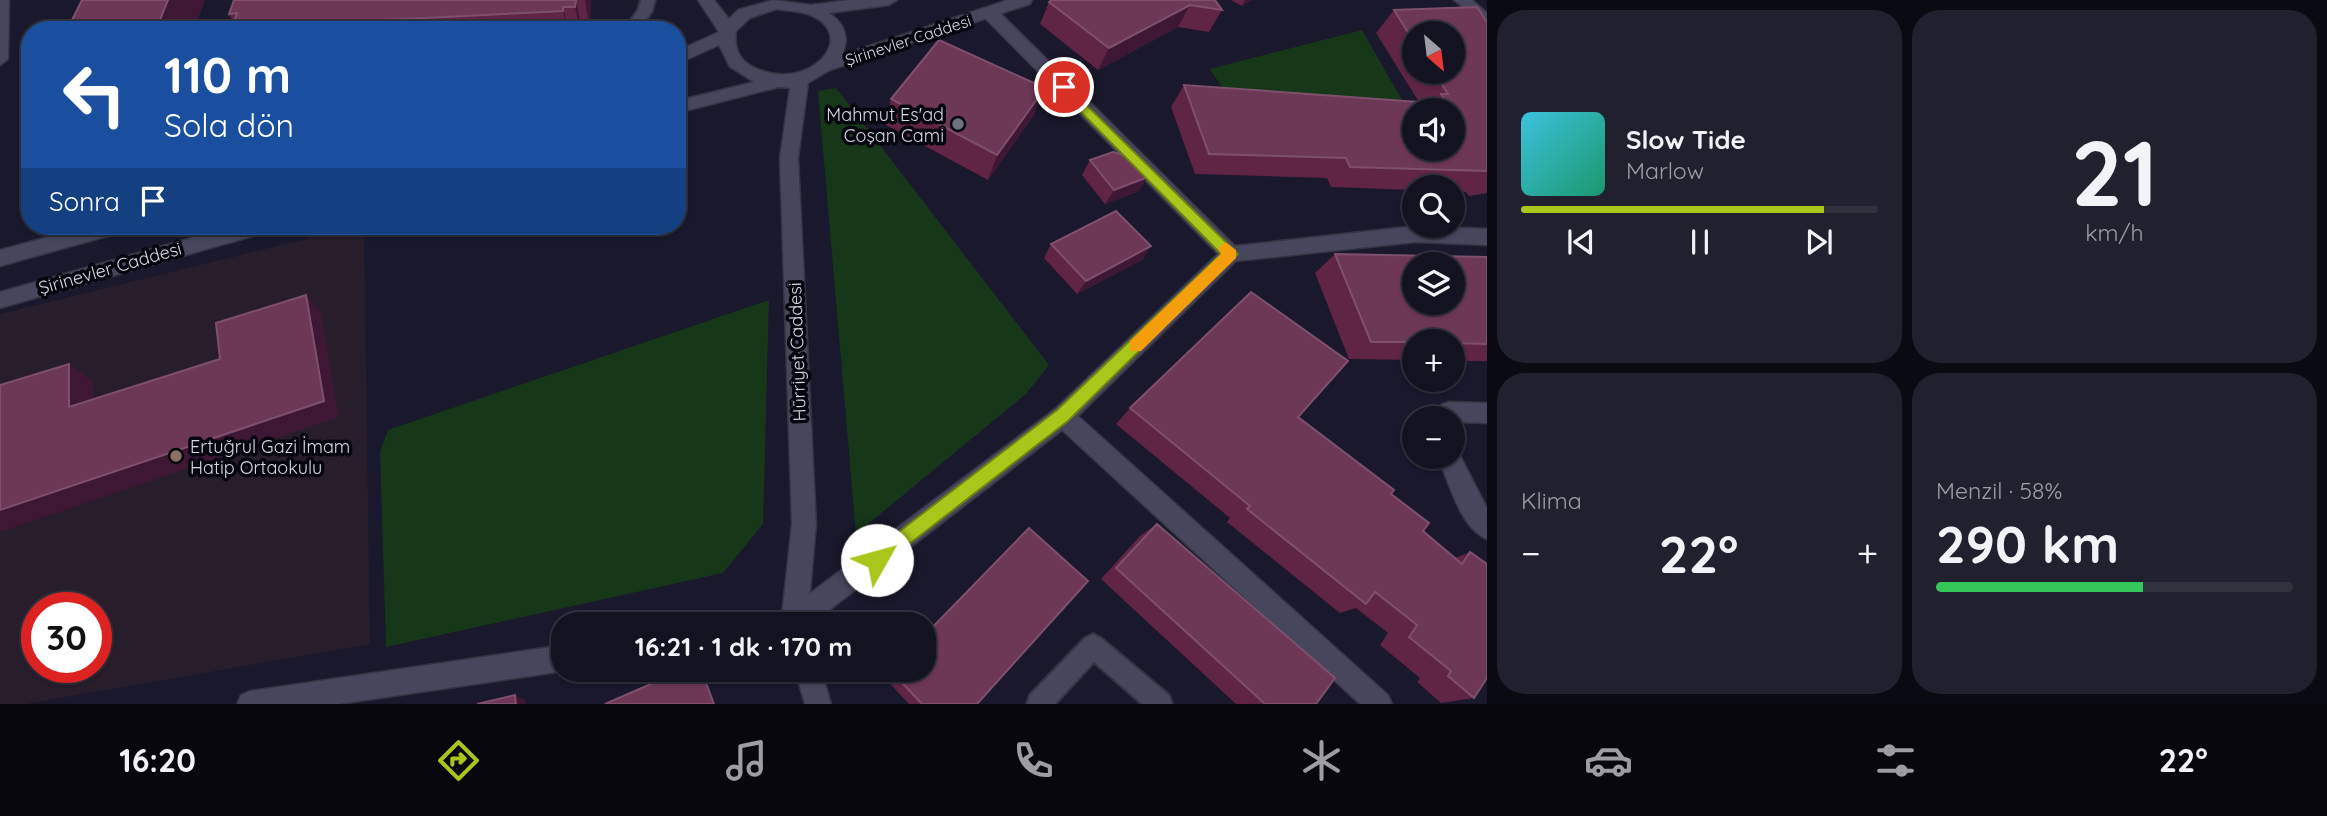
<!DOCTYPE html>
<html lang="tr">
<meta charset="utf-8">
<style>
:root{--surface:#131221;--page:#20202e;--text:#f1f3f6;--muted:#9d9ea5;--line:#32323f;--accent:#a9c71a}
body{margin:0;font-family:Quicksand,sans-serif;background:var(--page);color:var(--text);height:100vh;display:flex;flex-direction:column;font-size:26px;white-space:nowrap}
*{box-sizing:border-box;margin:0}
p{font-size:23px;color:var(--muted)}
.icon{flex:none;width:38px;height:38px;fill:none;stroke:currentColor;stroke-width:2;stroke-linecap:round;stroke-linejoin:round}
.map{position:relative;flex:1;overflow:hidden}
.sheet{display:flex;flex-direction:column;gap:10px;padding:10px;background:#0a0a12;width:840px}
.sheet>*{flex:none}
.banner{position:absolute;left:21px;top:21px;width:665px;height:214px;border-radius:28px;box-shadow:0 2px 5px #0004,0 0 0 2px var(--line);background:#1a4fa0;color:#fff;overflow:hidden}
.needle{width:46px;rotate:152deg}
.controls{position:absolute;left:1402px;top:21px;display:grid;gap:14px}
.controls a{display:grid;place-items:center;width:63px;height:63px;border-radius:50%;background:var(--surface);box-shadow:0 2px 5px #0004,0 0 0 2px var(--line);font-size:35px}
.speed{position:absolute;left:21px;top:592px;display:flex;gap:14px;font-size:35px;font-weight:700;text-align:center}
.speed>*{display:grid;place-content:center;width:91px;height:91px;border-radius:50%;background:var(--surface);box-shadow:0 2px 5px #0004,0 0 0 2px var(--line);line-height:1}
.speed .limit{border:10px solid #d22;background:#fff;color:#111}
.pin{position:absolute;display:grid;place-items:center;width:60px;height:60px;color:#fff;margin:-30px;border:4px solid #fff;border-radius:50%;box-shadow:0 2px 7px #0007}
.me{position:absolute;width:77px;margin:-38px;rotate:52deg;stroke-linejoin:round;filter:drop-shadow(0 0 5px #0008)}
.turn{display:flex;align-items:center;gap:24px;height:147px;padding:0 28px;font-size:32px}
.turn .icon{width:91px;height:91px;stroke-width:2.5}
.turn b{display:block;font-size:49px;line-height:60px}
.then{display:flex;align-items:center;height:66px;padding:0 28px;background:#0003;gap:14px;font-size:26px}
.big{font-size:52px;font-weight:700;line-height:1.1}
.sheet .card{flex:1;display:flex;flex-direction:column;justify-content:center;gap:10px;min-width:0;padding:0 24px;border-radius:28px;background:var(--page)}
.sheet .dial{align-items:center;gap:0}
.dial b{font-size:91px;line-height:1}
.song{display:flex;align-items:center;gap:21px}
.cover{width:84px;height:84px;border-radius:10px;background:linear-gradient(135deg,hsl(190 70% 55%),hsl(160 70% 35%))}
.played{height:7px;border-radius:4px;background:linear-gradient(90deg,var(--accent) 85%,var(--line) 85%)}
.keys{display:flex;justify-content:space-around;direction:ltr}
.heat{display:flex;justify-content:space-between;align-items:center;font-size:38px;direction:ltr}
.charge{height:10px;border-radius:5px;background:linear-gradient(90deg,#34c759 58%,var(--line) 0)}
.sheet .tiles{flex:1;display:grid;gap:10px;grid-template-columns:repeat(2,1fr)}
.trip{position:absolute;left:551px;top:612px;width:385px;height:70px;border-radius:28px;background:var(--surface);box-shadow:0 2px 5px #0004,0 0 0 2px var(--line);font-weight:700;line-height:70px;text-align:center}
.tabs{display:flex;height:112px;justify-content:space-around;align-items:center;background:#08070d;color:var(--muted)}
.tabs .icon{width:49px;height:49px}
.tabs .on{color:var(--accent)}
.tabs b{font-size:32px;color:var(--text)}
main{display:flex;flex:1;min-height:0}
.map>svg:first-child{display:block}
.education{fill:#281d2b;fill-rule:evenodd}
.green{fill:#173719}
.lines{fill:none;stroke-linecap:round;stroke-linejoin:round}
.lane-casing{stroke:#333342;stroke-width:4}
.street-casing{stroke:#333342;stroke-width:3}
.secondary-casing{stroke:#333342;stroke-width:3}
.lane{fill:#46465d;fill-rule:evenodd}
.street{fill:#46465d;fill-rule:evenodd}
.secondary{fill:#46465d;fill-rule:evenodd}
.wall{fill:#602445;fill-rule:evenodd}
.shaded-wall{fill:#3e1734}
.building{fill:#6d3756;stroke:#7e506d;stroke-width:2;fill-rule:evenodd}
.route{fill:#a9c71a;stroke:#6e8111;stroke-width:2}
.slow{fill:#f59e0b}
.worship-dot{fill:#6b7280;stroke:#05050d;stroke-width:2.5}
.education-dot{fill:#8d6e63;stroke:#05050d;stroke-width:2.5}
.labels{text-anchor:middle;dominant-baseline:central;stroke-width:7;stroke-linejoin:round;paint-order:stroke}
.far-street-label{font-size:16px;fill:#d8d8e6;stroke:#05050d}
.poi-label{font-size:18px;fill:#d8d8e6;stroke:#05050d;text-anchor:end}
.street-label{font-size:18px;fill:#d8d8e6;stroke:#05050d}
</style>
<main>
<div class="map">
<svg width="1487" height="704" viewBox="0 0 1487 704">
<rect width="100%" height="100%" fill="#19182c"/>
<path class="education" d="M359 226H364L370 644 26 704H0V314ZM37 607H96V667H37Z"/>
<path class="green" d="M1362 30 1405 105 1228 96 1210 69Z
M836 88 1049 365 1026 394 856 534 818 91Z
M769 300 763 524 723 573 386 647 380 452 388 430Z"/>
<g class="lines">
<g class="lane-casing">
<path id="lane" d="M641 0H655L652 11 639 30H624L638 10Z
M1093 634 1101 638 1169 695 1172 704H1142L1094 662 1055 704H1027L1030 695 1085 638Z"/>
</g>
<g class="street-casing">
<path id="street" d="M0 0H9L8 59 0 65Z
M1454 0H1472L1487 13V26Z
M990 8 996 9 1235 246 1416 226 1487 229V245L1416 242 1236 261 1078 416 1388 695 1392 704H1360L1062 430 810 625H777L780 616 1055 409 1218 254 984 17V9Z
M1449 402 1487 403V423L1457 422 1452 426V418H1437L1441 405Z
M1452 448 1457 450 1487 508V539C1460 528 1449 482 1438 457H1452Z
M564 645V671L339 704H237L241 695 250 691Z"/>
</g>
<g class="secondary-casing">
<path id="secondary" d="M698 0H714L729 19 738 10 773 0 811 5 849 0H897L889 5 829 13C845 24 850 37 842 55L1008 0H1032L1030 4 830 70 808 83 798 158 816 524 807 625H781L792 524 780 158 790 88 779 87 677 113V101L754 82 730 67 719 45 677 64V51L719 32ZM777 9C787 11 800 11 810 15 861 36 808 95 753 67 738 59 734 47 736 31L750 18Z
M89 226H125L115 234 0 266V250Z
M234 226H270L260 234 0 308V292Z
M795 670H821L831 704H805Z"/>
</g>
<use href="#lane" class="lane"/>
<use href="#street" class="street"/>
<use href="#secondary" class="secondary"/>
</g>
<path class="wall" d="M234 0H591V30H239L229 14Z
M1215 0 1222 10 1209 32 1178 27 1098 70 1040 24 1049 2Z
M1231 0H1252L1242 6Z
M1394 10 1487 22V193L1469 196 1466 192 1452 191V187H1414V190L1331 187 1327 178 1195 174 1171 107 1184 85 1419 102 1376 33ZM1414 33 1452 72H1414Z
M891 99 1034 115 988 180 886 125Z
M1090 160 1139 191 1105 204 1082 175Z
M1051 244 1151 246 1142 260 1077 294 1044 258Z
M1335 254 1487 257V361H1452V341H1414V360L1349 359 1315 273Z
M1130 408 1298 417 1391 494 1423 531 1455 558 1470 552 1474 698 1441 703 1417 682 1420 678 1380 645 1388 633 1356 608 1340 613 1227 522 1230 518 1116 424Z
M1157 524 1316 704H1236L1101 579 1140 536Z
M890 670 977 704H909L884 677Z"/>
<path class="shaded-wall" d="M168 0H205L194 30H156Z
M576 0 582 30H580L575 7Z
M585 0H591V30H590Z
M1245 0H1252L1242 6Z
M1190 5 1178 27 1098 70 1109 48Z
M563 7 568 30H567L563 11Z
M1045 88 1034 115 988 180 997 155Z
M1148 177 1139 191 1105 204 1114 190Z
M1151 246 1142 260 1077 294 1086 281Z
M306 295 321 313 339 417 0 532V510L324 401Z
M69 364 93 381 94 422 69 407Z
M515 695 525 700 526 704H516Z"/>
<path class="building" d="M82 0H168L156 30H67Z
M234 0H576L575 7H563V11L245 27 246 22H234L237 13 229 14Z
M1052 0H1215L1222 10 1190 5 1109 48 1049 2Z
M1477 7 1487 22V171L1350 167 1346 158 1209 154 1184 85 1447 104 1441 94H1448L1434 72H1452V33H1414V42L1394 10ZM1414 110H1452V149H1414Z
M939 40 1045 88 997 155 891 99Z
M1113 152 1131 157 1148 177 1114 190 1090 160Z
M1116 211 1151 246 1086 281 1051 244Z
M1335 254 1487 257V344L1452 343V341H1414V342H1371ZM1414 264H1452V303H1414Z
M1251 292 1348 361 1298 417 1394 490 1391 494 1429 523 1423 531 1462 564 1470 552 1487 564V678L1474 698 1448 676 1451 671 1409 637 1417 625 1375 592 1366 604 1247 509 1250 506 1130 408Z
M306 295 324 401 0 510V385L69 364V407L220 359 216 323Z
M1157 524 1335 678 1316 704H1265L1116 568Z
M1029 528 1088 581 977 704H922L890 670H924V636Z
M683 670H701L714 704H605Z
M515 695 516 704H477Z"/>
<path class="route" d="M1064 83 1238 254 1068 421 877 569 870 566 867 560 870 554 1057 410 1221 254 1060 91 1058 87Z"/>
<path class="slow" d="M1225 242 1236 250V258L1141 351H1130V341L1221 254 1218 248Z"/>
<circle class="worship-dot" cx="958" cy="124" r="7"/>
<circle class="education-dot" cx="176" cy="456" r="7"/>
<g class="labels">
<g class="far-street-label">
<text transform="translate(908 40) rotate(-18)">Şirinevler Caddesi</text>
</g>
<g class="poi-label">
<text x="944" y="114">Mahmut Es'ad<tspan x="944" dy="21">Coşan Cami</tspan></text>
<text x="190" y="446" text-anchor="start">Ertuğrul Gazi İmam<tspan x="190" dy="21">Hatip Ortaokulu</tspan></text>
</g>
<g class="street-label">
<text transform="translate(110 268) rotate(-16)">Şirinevler Caddesi</text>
<text transform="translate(797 352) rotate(-92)">Hürriyet Caddesi</text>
</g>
</g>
</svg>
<div class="controls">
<a><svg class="needle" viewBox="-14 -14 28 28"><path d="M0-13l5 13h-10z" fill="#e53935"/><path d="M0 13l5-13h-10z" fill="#9d9ea5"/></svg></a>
<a><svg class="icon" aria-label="sound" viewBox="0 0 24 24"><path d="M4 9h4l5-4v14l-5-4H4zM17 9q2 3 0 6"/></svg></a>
<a><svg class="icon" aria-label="search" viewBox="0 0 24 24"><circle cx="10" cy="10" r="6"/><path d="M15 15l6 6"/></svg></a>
<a><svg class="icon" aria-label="layers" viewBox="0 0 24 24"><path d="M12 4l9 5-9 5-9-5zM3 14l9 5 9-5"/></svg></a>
<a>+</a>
<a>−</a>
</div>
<div class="speed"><div class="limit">30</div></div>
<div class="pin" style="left:1064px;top:87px;background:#d93025"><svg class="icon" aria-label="arrive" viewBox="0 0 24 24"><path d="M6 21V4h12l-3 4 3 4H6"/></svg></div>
<svg class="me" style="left:877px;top:560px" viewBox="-20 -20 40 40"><circle r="19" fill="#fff"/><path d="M0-13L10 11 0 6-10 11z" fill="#a9c71a"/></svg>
<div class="trip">16:21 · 1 dk · 170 m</div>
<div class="banner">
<div class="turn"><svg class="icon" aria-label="left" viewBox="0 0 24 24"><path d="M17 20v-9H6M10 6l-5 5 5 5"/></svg><div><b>110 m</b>Sola dön</div></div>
<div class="then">Sonra<svg class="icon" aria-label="arrive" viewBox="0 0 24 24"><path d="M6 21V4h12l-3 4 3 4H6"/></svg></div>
</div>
</div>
<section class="sheet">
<div class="tiles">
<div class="card">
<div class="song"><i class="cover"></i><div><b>Slow Tide</b><p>Marlow</p></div></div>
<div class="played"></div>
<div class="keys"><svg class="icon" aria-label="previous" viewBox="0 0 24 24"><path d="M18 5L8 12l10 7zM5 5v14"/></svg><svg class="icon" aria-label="pause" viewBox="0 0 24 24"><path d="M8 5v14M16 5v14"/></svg><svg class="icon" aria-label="next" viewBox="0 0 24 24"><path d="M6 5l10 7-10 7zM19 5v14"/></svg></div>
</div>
<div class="card dial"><b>21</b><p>km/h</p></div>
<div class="card"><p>Klima</p>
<div class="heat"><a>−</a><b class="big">22°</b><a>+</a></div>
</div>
<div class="card"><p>Menzil · 58%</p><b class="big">290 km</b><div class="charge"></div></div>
</div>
</section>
</main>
<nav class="tabs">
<b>16:20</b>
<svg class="icon on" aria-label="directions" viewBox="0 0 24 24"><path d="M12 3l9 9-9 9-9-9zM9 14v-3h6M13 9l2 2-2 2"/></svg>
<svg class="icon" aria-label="music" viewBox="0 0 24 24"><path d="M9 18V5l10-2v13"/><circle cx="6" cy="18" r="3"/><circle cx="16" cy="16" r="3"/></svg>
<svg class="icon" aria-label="phone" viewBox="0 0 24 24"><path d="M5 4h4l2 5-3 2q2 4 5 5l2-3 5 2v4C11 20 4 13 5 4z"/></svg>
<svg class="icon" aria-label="climate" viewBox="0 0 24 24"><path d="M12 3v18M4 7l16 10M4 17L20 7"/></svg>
<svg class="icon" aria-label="car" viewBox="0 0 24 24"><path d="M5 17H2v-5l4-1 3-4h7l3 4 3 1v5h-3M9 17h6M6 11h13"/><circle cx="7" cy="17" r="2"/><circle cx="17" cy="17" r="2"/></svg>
<svg class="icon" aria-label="filters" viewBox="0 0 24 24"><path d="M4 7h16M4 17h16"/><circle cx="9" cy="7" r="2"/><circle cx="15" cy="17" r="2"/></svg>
<b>22°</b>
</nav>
